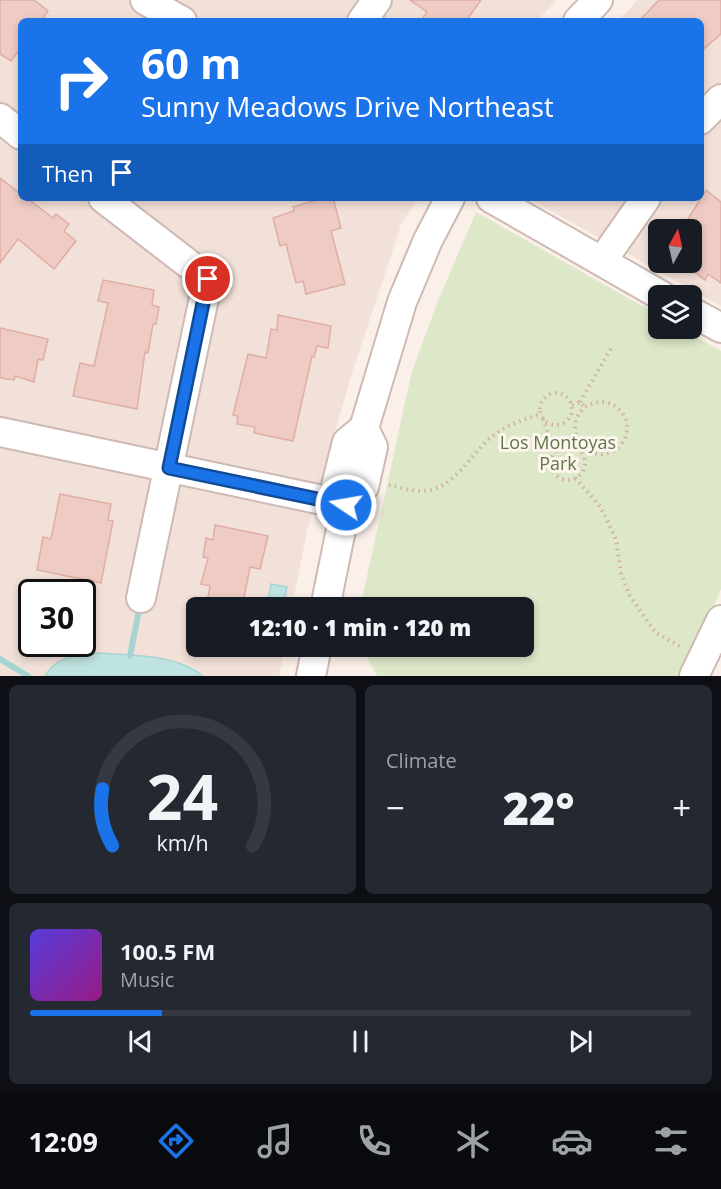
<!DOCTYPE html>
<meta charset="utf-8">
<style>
:root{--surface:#171b24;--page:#242831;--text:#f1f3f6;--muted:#9ea1a6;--line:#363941;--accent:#1a73e8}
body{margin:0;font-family:"Open Sans",sans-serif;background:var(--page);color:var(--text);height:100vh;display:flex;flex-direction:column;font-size:22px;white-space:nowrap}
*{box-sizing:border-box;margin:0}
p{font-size:20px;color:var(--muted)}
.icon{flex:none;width:33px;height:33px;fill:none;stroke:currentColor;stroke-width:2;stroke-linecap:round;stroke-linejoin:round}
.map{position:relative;height:676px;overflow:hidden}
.side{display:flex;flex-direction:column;gap:9px;padding:9px;background:#0d0f14;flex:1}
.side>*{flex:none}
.top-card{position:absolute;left:18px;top:18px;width:686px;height:183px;border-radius:9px;box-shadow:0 3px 9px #0003;background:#1a73e8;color:#fff;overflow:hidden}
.needle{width:39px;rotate:8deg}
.fabs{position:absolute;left:648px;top:219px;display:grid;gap:12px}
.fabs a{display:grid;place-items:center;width:54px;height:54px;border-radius:9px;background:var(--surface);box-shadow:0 3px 9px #0003;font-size:30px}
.speed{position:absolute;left:18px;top:579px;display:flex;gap:12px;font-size:30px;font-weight:700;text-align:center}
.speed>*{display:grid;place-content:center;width:78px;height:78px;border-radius:50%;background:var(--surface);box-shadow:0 3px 9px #0003;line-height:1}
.speed .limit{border:3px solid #111;border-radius:9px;background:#fff;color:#111}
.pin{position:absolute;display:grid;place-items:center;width:51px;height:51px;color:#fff;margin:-26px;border:3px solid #fff;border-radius:50%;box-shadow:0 2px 6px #0007}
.me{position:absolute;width:66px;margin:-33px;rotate:282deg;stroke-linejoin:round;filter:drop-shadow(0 0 4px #0008)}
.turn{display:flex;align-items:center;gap:21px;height:126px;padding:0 24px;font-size:27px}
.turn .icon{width:78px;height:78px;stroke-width:2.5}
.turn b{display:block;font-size:42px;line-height:51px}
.then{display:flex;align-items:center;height:57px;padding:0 24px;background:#0003;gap:12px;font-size:22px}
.big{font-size:45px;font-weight:800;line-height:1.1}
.side .tile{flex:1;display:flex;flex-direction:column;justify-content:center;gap:9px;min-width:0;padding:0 21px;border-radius:9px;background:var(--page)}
.side .dial{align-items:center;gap:0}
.dial svg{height:156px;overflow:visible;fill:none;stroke:var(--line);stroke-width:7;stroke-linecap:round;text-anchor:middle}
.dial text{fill:var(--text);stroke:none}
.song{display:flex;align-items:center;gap:18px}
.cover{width:72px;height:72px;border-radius:9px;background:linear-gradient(135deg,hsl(250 70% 55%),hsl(310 70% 35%))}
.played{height:6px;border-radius:3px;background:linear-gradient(90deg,var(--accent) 20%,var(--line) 20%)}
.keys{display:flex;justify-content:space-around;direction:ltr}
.heat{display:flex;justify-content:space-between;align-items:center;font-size:33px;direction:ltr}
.side .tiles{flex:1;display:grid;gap:9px;grid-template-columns:1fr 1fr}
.tile:last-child{grid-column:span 2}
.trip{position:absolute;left:186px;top:597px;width:348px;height:60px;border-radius:9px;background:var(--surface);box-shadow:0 3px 9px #0003;font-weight:800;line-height:60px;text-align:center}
.dock{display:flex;height:96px;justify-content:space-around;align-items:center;background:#090b0e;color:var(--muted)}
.dock .icon{width:42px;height:42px}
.dock .active{color:var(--accent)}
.dock b{font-size:27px;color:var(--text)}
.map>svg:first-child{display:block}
.residential{fill:#f2e1d8;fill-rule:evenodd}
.green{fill:#dce8c8}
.water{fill:#bfe3e0;stroke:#a6d4d1;stroke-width:1.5}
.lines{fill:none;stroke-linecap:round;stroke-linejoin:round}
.stream{stroke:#a6d4d1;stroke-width:6}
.building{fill:#eecbc3;stroke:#dfaea5;stroke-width:1.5}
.minor-casing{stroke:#ceb9b3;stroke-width:32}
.path{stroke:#d3aea6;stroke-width:4;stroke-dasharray:1.5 4.5;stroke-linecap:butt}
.minor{stroke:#fff;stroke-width:28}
.route-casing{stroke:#114b97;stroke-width:15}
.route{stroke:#1a73e8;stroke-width:10}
.labels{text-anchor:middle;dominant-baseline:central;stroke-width:6;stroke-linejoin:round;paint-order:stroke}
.park-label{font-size:18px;fill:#607848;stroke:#fef5ef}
</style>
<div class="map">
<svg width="721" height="676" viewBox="0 0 721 676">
<rect width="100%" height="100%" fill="#fbf0e9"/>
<path class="residential" d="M0 0H557L537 21H21V198H418L401 225 351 376 307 531 292 607 196 608V646L285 647 279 676H0ZM32 592H82V644H32Z
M637 0H721V306L528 198H700V21H619ZM658 230H692V262H658Z"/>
<path class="green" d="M476 212 658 315V328L682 329 721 351V589L684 676H377L361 647 524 646V608H360L412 371 438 301Z"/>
<path class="water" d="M271 584 287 587 283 607H267Z
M100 653C133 656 176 654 203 676H45C57 655 79 655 100 653Z"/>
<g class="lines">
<path class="stream" d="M130 656 140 605
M0 659 28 676"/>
</g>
<path class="building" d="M0 0H34L48 11 41 21H21V48L11 61 0 54Z
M410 0H481L466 21H421L427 12Z
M659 0H721V34L700 52V21H639Z
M0 178 21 194V198H27L53 218 56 214 69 224 64 231 76 241 54 269 18 239 0 263Z
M706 190 721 202V283L708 274 705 280 692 270V230H681Z
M323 198H333L341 228 331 231 345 284 306 294 303 281 296 283 286 244 280 246 273 218 294 211 293 207Z
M103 280 154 290 152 305 159 307 156 324H153L148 353 145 352 137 409 73 396 80 363 94 366 108 303 98 301Z
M278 315 331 326 328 348 317 346 314 357 312 356 293 441 254 433 255 427 237 424 238 416 233 415 248 354 266 358 271 329 277 330Z
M0 328 48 339 43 360 38 359 34 382 15 376 14 380 0 378Z
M60 494 111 504 108 520 113 521 101 583 37 570 43 537 51 539Z
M215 525 268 536 260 569 250 567 242 608 207 603 210 586 201 584 208 558 203 557 206 538 213 540Z"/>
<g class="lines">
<g class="minor-casing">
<path id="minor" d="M145 0 182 21
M362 21 377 0
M578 21 598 0
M0 118 21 135
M700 120 721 99
M103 198 208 279 141 598
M491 198 662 296
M602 261 646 198
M692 312 721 328
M0 432 346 505
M346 505 336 486 347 442 364 428 402 302 428 240 450 198
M325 608 346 505 364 487 373 447 364 428
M311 676 317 646
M694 676 721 620"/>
</g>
<path class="path" d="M540 409a16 16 0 1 1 32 0a16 16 0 1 1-32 0Z
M575 428a26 26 0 1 1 52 0a26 26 0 1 1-52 0Z
M580 402 613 345
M572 405 580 402 585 407
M543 419 555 452
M551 463a17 17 0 1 1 34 0a17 17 0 1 1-34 0Z
M575 478 600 506 609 524 616 540 621 574 630 596 655 632 683 648
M389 485C399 487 411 491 421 491 455 491 471 452 494 435 508 424 525 419 541 414"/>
<use href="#minor" class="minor"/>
</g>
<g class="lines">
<g class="route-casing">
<path id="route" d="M208 279 169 468 346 505"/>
</g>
<use href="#route" class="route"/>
</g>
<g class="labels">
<g class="park-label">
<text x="558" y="442">Los Montoyas<tspan x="558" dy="21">Park</tspan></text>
</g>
</g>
</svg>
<div class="fabs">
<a><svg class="needle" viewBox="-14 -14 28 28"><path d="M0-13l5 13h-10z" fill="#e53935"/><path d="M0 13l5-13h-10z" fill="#9ea1a6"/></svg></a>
<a><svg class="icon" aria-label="layers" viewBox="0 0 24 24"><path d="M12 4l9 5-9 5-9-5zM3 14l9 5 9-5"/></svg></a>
</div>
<div class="speed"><div class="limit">30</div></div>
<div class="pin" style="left:208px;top:279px;background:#d93025"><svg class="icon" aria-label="arrive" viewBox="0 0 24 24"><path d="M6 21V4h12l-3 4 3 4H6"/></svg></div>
<svg class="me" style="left:346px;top:505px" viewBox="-20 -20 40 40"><circle r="17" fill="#1a73e8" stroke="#fff" stroke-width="3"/><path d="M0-11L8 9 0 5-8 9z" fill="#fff"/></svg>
<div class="trip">12:10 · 1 min · 120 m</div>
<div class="top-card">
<div class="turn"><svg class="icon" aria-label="right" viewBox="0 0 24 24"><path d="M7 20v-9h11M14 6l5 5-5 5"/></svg><div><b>60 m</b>Sunny Meadows Drive Northeast</div></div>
<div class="then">Then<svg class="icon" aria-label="arrive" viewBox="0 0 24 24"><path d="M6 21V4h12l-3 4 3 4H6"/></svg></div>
</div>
</div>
<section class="side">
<div class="tiles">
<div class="tile dial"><svg viewBox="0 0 100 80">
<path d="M14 69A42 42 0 1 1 86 69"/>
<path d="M14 69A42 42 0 0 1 9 40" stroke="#1a73e8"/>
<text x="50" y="56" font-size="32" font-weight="700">24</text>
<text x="50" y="72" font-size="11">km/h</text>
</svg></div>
<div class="tile"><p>Climate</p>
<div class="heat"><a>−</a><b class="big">22°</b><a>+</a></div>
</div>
<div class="tile">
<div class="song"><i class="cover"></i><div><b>100.5 FM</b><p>Music</p></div></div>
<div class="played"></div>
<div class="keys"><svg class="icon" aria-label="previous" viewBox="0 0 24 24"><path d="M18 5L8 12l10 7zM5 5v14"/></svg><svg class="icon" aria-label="pause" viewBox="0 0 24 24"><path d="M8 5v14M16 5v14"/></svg><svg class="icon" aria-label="next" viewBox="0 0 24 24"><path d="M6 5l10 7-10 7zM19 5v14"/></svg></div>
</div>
</div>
</section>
<nav class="dock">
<b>12:09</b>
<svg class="icon active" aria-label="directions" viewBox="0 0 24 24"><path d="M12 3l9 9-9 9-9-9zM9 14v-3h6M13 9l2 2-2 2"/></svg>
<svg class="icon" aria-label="music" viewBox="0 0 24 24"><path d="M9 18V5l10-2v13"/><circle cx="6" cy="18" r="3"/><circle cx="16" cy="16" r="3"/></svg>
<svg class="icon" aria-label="phone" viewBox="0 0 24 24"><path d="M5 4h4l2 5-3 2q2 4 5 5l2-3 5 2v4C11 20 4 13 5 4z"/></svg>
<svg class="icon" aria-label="climate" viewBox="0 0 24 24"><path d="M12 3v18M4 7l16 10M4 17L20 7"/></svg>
<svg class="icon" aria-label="car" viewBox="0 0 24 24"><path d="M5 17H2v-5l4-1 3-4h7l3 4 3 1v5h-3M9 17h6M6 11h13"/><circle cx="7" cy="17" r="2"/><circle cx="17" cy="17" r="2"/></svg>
<svg class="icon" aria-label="filters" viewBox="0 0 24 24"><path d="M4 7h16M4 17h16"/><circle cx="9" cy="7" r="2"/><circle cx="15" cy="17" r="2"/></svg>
</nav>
